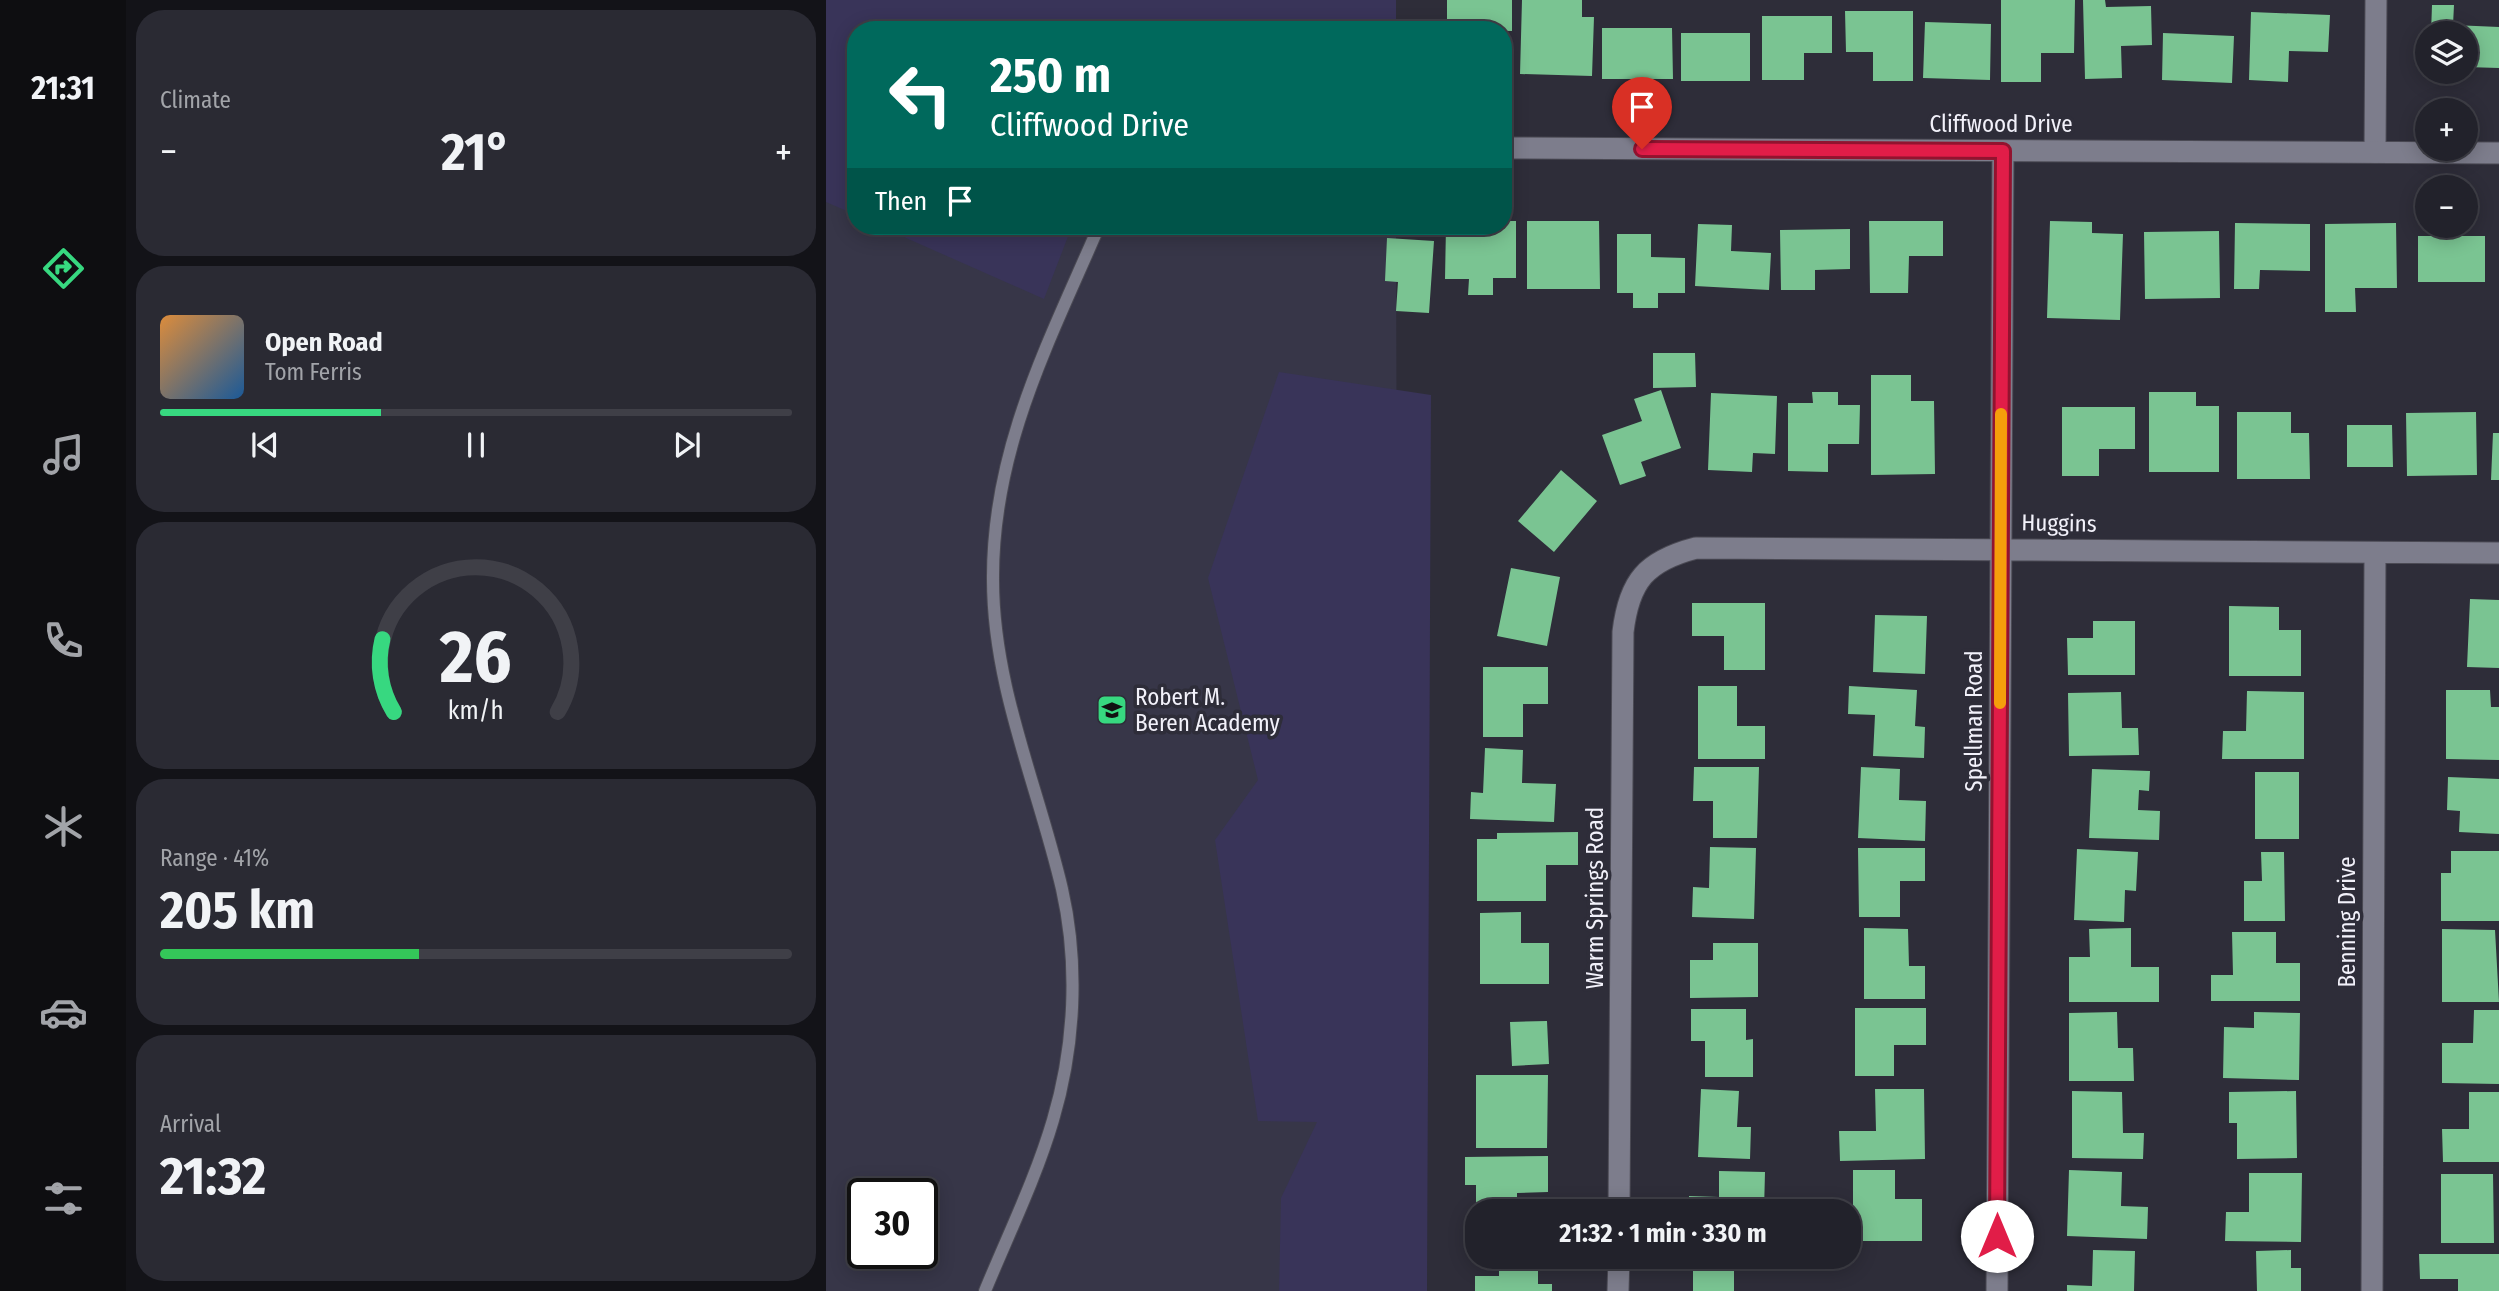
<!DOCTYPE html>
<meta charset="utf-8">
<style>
:root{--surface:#22222b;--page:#2a2a33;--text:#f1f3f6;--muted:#a2a4a9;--line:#3f3f47;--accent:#37d880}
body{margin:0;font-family:"Fira Sans Condensed",sans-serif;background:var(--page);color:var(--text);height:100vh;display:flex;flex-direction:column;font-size:26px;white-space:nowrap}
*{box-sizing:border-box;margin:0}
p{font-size:23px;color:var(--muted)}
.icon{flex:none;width:38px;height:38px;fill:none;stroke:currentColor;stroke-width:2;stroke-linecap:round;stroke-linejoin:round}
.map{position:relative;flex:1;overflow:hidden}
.drawer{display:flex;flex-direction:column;gap:10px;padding:10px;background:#131318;width:700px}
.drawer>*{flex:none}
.top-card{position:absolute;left:21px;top:21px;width:665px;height:214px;border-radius:28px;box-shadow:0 4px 18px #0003,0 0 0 2px var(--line);background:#00695c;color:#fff;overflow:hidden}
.controls{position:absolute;left:1589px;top:21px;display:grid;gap:14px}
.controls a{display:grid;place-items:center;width:63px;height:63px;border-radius:50%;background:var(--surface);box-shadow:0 4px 18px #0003,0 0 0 2px var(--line);font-size:35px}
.speed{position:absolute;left:21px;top:1178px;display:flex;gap:14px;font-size:35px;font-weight:700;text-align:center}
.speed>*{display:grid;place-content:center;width:91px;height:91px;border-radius:50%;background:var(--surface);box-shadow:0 4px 18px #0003,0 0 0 2px var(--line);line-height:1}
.speed .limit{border:4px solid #111;border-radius:10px;background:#fff;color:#111}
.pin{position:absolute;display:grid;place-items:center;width:60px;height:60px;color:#fff;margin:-72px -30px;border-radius:50% 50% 50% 0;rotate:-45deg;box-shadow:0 0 7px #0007}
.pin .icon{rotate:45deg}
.me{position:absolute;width:77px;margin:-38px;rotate:0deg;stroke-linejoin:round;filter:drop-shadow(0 0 5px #0008)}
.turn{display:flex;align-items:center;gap:24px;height:147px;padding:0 28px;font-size:32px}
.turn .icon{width:91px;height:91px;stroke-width:2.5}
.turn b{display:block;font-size:49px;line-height:60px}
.then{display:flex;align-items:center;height:66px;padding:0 28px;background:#0003;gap:14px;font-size:26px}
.big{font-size:52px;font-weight:700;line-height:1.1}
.drawer .card{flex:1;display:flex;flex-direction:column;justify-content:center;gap:10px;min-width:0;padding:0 24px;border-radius:28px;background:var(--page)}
.drawer .dial{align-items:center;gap:0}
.dial svg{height:182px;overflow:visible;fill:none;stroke:var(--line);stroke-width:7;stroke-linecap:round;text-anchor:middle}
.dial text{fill:var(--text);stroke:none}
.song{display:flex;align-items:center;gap:21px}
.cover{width:84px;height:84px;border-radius:10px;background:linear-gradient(135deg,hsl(30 70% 55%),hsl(210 70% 35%))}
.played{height:7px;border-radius:4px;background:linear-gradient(90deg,var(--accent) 35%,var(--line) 35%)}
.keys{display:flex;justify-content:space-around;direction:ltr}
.heat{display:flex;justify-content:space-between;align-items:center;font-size:38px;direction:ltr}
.charge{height:10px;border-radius:5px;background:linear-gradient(90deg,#34c759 41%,var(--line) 0)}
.trip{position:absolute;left:639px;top:1199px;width:396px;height:70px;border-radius:28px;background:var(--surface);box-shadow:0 4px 18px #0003,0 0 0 2px var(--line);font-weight:700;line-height:70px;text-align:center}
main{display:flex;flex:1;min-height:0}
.tabs{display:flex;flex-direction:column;width:126px;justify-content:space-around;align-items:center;background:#0e0e11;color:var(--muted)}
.tabs .icon{width:49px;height:49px}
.tabs .active{color:var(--accent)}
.tabs b{font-size:32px;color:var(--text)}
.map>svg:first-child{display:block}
.built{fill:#373648;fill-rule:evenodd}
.green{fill:#393459}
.building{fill:#7ac492}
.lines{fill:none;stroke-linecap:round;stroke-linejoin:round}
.service-casing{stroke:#4b4a54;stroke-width:14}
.minor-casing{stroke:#4b4a54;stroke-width:23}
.tertiary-casing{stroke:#4b4a54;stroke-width:23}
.service{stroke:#7d7d8c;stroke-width:12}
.minor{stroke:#7d7d8c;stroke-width:21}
.tertiary{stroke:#7d7d8c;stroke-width:21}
.route-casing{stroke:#92132f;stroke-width:18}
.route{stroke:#e11d48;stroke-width:12}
.slow{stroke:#f59e0b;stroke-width:12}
.labels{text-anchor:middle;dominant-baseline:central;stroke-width:7;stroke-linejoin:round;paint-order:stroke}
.street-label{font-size:23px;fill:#f2f1fa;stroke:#2e2d39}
.poi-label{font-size:23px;fill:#f2f1fa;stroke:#2e2d39;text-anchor:start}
</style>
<main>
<nav class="tabs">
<b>21:31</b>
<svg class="icon active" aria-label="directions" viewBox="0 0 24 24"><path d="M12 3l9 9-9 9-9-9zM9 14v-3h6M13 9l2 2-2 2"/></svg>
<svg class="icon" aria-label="music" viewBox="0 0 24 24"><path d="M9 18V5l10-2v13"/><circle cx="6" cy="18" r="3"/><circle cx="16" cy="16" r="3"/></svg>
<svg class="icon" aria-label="phone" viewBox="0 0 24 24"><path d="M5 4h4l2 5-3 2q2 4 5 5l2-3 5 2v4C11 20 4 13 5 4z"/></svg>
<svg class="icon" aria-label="climate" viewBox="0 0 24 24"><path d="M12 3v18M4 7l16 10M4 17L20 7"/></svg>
<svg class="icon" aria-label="car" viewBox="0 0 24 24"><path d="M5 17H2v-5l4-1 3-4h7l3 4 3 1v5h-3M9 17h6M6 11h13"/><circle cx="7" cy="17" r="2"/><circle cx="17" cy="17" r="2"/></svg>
<svg class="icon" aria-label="filters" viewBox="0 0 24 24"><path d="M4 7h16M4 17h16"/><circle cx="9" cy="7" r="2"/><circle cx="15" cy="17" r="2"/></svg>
</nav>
<section class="drawer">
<div class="card"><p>Climate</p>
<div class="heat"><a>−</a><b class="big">21°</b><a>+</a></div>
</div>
<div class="card">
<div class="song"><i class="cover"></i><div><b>Open Road</b><p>Tom Ferris</p></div></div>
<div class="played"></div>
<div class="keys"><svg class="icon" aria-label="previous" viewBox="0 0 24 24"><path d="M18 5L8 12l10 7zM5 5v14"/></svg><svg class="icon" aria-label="pause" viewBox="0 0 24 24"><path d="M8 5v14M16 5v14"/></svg><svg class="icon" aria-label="next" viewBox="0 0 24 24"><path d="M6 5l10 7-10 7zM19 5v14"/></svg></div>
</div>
<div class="card dial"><svg viewBox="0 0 100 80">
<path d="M14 69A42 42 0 1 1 86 69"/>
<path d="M14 69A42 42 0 0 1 9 37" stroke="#37d880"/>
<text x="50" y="56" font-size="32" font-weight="700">26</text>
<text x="50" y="72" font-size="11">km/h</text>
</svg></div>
<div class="card"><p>Range · 41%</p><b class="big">205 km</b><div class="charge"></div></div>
<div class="card"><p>Arrival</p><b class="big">21:32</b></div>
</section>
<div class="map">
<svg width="1673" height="1291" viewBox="0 0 1673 1291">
<rect width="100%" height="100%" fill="#2e2d39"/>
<path class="built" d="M0 0H570V30H30V226H570L573 1291H0ZM37 1194H96V1253H37Z"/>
<path class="green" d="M0 0H570V30H30V215L0 202Z
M53 226H246L218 299Z
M453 372 605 395 601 1291H453L455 1198 491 1122 432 1121 389 840 432 780 382 578Z"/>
<path class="building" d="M621 0H686V31L621 30Z
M696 0H756V17H768L766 76 694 74Z
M1175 0H1249L1248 53H1215V82H1175Z
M1257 0H1279L1280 7 1325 6 1326 45 1295 46 1296 78 1259 79Z
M1606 5H1628L1627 25 1673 27V68L1640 67V33H1605Z
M1019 11H1087V81H1047V52H1020Z
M1425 12 1504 15 1502 52 1463 51 1462 82 1423 80Z
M936 16H1006V53H978V80H936Z
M1099 22 1165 24 1164 80 1097 78Z
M776 28H846L847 79H776Z
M855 33H924V81H855Z
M1337 33 1408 36 1406 83 1336 80Z
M677 221H690V278H667V295H642L643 279H619L620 226H677Z
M701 221H773L774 289H701Z
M1043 221H1117V256H1083L1082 293H1044Z
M1224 221 1266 222V233L1297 234 1294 320 1221 318Z
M1409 223 1484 224V271L1434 270 1433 289H1408Z
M1570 223 1571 288H1529L1530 312H1499V224Z
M872 224 906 225 905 251 945 253 943 290 869 286Z
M1024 229V269L989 270V290H955L954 230Z
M1393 231 1394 298 1319 299 1318 232Z
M791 234H825V257L859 258V293H832V308H807V293H791Z
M1592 236H1659V282H1592Z
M561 238 608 241 603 313 570 311 572 282 559 281Z
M827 353H869L870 387 827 388Z
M1045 375H1085V401H1108L1109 474 1045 475Z
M835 390 855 448 815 462 820 476 794 485 776 435 816 421 808 399Z
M986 392H1012V405H1034L1033 444H1002V472L962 471V403H987Z
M1323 392H1370V406H1393V472H1323Z
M885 393 951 396 949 454 927 453 926 472 882 470Z
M1236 407H1309V449H1273V476H1236Z
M1411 412H1465V433H1483L1484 479H1411Z
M1650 412 1651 475 1581 476 1580 413Z
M1521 425H1566L1567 467H1521Z
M1667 433H1673V480H1665Z
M735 470 771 501 728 552 692 521Z
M685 568 734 577 721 646 671 636Z
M1644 599 1673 600V668L1641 667Z
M866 603H939V670H898V636H866Z
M1403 606 1453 607V630H1475V676H1403Z
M1049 615 1101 616 1099 674 1047 672Z
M1267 621H1309V675H1242L1241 638H1267Z
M657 667H722V704H697V737H657Z
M872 686H911V726H939V759H872Z
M1023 686 1091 690 1089 726 1099 727 1098 758 1047 756 1049 715 1022 714Z
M1620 690H1664L1665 707H1673V760L1620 759Z
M1421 691 1478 692V759H1396L1397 731H1420Z
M1295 692 1296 728H1312L1313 755 1243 756 1242 693Z
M659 748 697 750 696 783 730 784 728 822 644 819 645 792 657 793Z
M868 767H933L931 838H887V801H867Z
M1035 767 1074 769 1073 800 1100 801 1099 841 1032 838Z
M1266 769 1324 771 1323 791 1313 790 1312 810 1334 811 1333 840 1263 838Z
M1429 772H1473V839H1429Z
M1622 777 1673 779V834L1633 832 1634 811 1621 810Z
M752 832V865H720V901H651V839H671V833Z
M884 847 930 848 928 919 866 917 867 887 883 888Z
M1032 848H1099V881H1074V917H1033Z
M1251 849 1312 852 1310 891 1299 890 1298 922 1248 920Z
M1625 851H1673V921H1615V873H1625Z
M1435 852H1458L1459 921H1418V881H1436Z
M695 912V943H723V984H654V913Z
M1038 928 1082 929 1083 966H1099V999H1038Z
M1305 928V967H1333V1002H1243V957H1264L1263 929Z
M1616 929 1669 930 1673 1002H1616Z
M1406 932H1450V963H1474V1001H1385V975H1407Z
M887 943H932V997L864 998V960H887Z
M1029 1008H1100V1045H1068V1076H1029Z
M865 1009H920V1040L927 1039V1077H879V1041H865Z
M1648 1010H1673V1084L1616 1083V1043H1647Z
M1291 1012 1292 1048H1307L1308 1081H1243V1013Z
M1428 1012 1474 1013 1473 1080 1397 1078 1398 1027 1428 1028Z
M721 1021 723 1064 686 1066 684 1022Z
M650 1075H722L721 1148H650Z
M875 1089 913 1091 911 1127H925L924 1159 872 1157Z
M1049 1089H1098L1099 1159 1014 1161 1013 1131H1050Z
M1246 1091 1296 1092 1297 1133H1318L1317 1159 1246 1158Z
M1470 1091 1471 1158 1411 1159V1123H1403V1092Z
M1643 1092H1673V1162H1617L1616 1129H1643Z
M722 1156V1192L691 1193V1211H650V1185H639V1157Z
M1027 1170H1069V1199H1096V1241H1027Z
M1243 1170 1296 1172 1295 1206 1322 1207 1321 1239 1241 1236Z
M893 1171 939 1172 938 1211H862L863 1196 893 1197Z
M1423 1173H1476L1475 1242 1399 1241 1400 1212H1423Z
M1615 1174H1667L1668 1243H1615Z
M1267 1250 1309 1251 1308 1291H1241V1285L1266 1286Z
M1465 1250V1268H1475V1291H1431L1430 1251Z
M1593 1254H1673V1291H1632V1279H1594Z
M673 1256H712V1284H726V1291H649V1276H673Z
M867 1256H908V1291H867Z"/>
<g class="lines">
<g class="service-casing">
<path id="service" d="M159 1291C182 1235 210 1178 227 1120 249 1046 253 964 236 889 212 786 167 687 167 580 166 449 223 342 273 226"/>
</g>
<g class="minor-casing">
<path id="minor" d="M1549 152 1550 0
M793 1211 797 632C803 581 820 561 870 548L1673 553
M792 1291 793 1256
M1171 1291 1177 151
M1546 1291 1549 553"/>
</g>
<g class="tertiary-casing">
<path id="tertiary" d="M677 148 1673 153"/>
</g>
<use href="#service" class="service"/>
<use href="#minor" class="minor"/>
<use href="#tertiary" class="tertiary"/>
</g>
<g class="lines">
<g class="route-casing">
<path id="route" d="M816 149 1177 151 1171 1236"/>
</g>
<use href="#route" class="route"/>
<path class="slow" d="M1174 703 1175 414"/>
</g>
<defs>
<g id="school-square" transform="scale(1.575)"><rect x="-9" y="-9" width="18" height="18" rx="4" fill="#37d880" stroke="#2e2d39"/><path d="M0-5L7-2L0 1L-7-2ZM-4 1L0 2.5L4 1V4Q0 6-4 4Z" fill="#111"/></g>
</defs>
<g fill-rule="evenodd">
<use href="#school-square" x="286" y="710"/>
</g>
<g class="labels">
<g class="street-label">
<text x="1175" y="124">Cliffwood Drive</text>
<text transform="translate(1233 523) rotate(1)">Huggins</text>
<text transform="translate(1148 721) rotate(-90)">Spellman Road</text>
<text transform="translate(769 898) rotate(-90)">Warm Springs Road</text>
<text transform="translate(1521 922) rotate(-90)">Benning Drive</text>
</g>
<g class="poi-label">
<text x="309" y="697">Robert M.<tspan x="309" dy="26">Beren Academy</tspan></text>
</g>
</g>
</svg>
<div class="controls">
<a><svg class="icon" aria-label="layers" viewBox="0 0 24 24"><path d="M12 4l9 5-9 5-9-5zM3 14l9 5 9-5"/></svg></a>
<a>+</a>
<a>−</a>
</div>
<div class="speed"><div class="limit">30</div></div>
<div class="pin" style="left:816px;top:149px;background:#d93025"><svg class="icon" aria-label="arrive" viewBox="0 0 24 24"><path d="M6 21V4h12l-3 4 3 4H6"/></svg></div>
<svg class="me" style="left:1171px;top:1236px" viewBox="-20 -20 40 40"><circle r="19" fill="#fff"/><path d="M0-13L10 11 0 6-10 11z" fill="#e11d48"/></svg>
<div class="trip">21:32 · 1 min · 330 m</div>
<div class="top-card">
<div class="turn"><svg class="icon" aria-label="left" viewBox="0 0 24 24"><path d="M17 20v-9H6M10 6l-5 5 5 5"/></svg><div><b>250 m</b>Cliffwood Drive</div></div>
<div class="then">Then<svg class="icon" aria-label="arrive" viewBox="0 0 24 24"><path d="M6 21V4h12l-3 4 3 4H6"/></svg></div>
</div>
</div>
</main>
